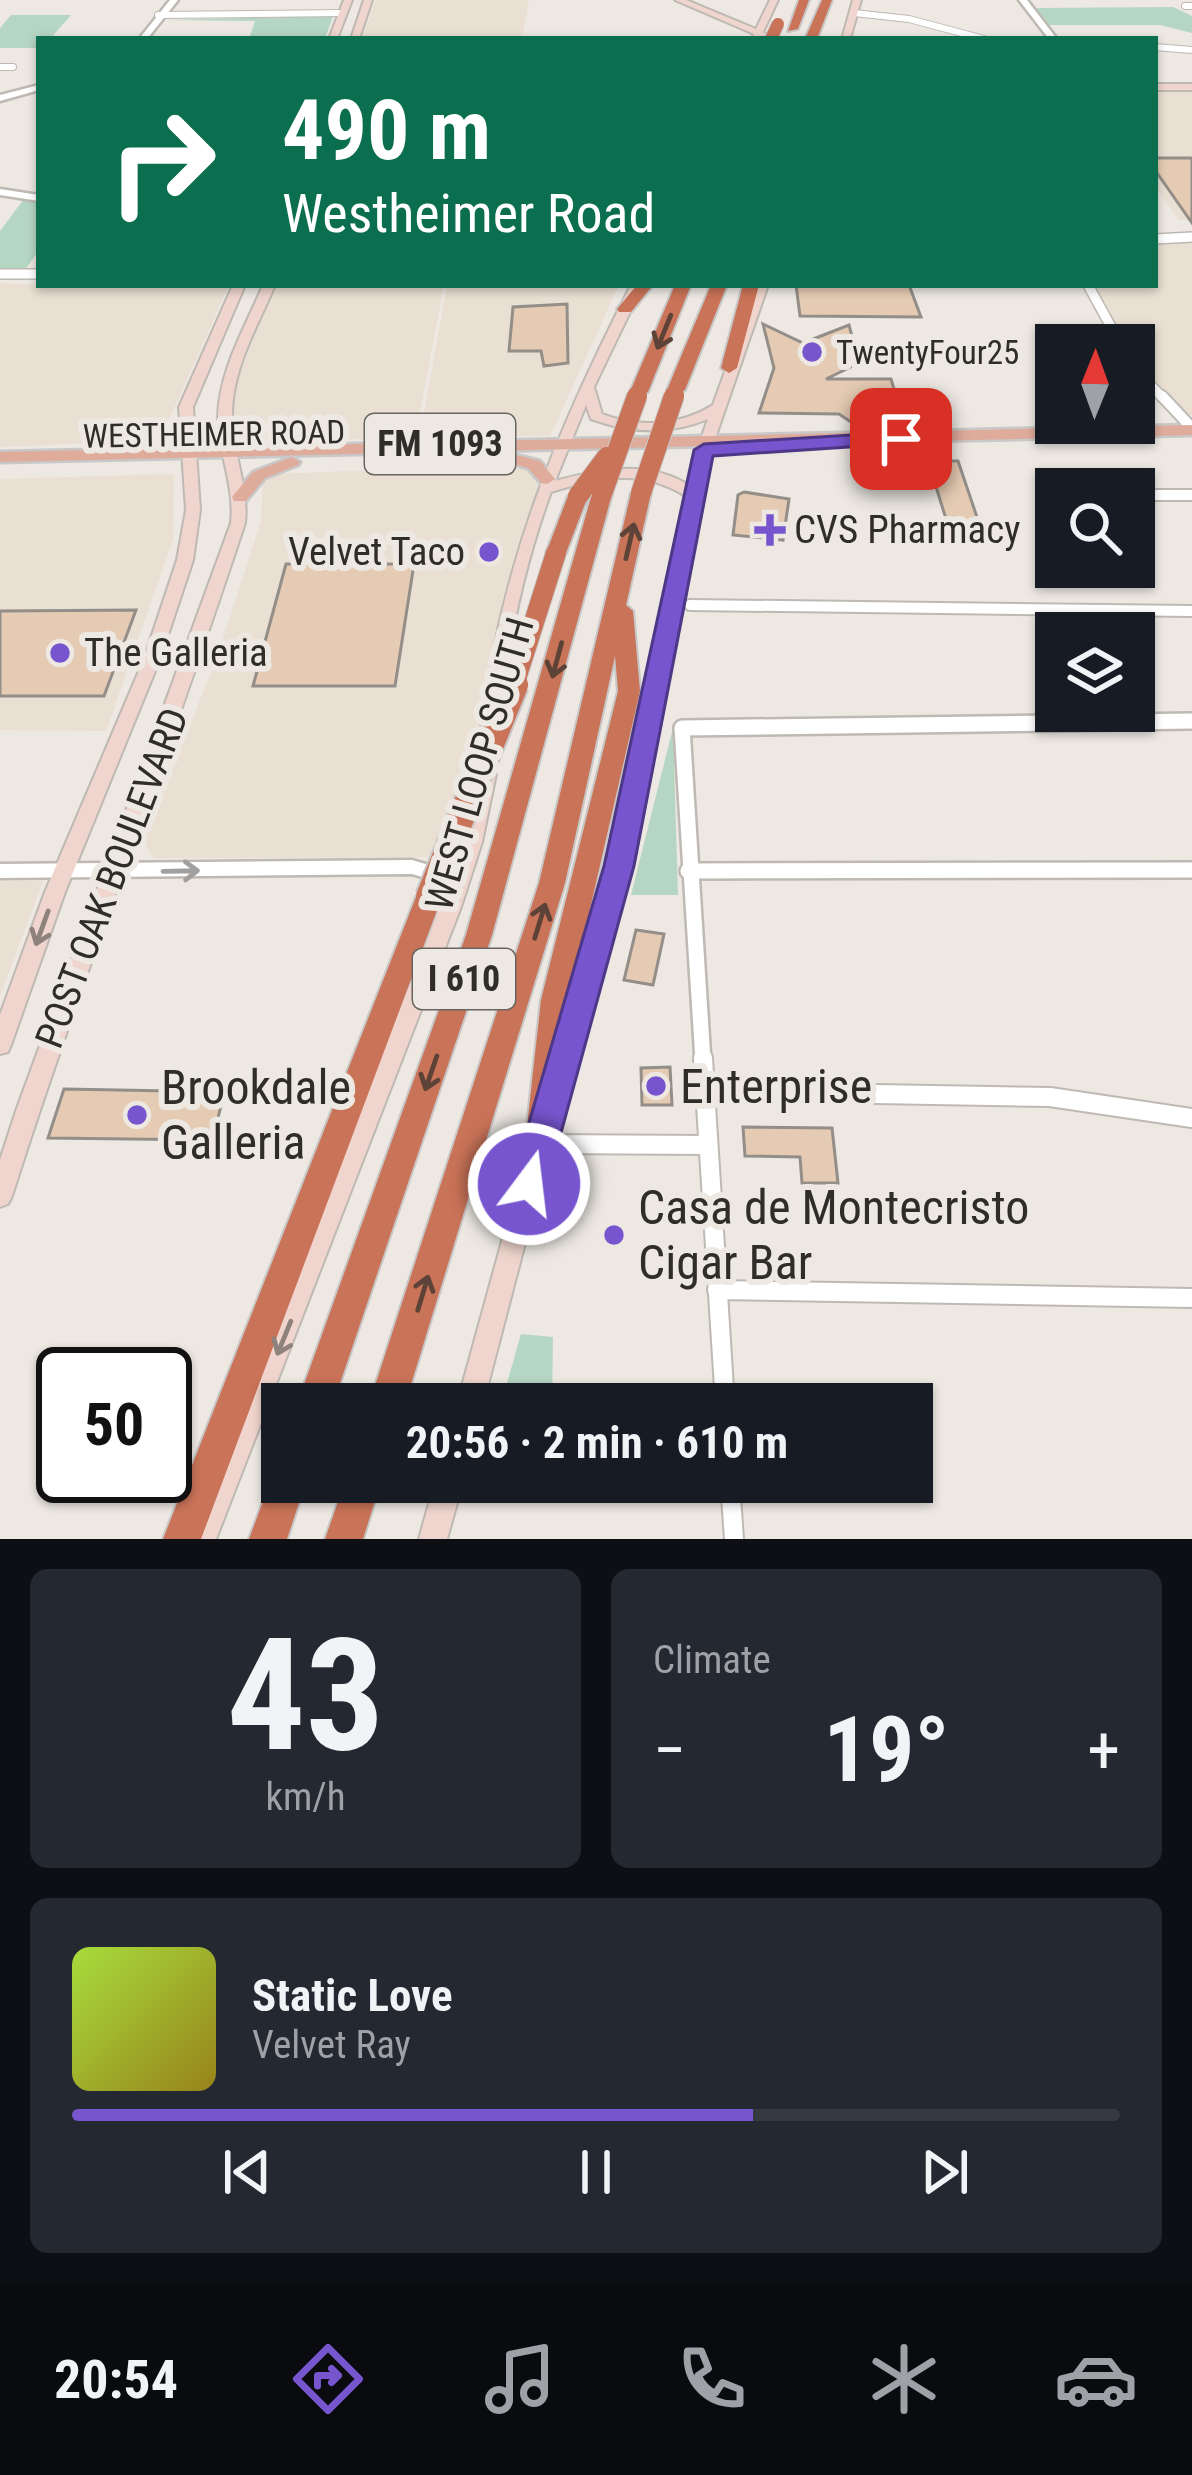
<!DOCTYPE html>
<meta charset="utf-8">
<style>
:root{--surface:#171b24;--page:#242831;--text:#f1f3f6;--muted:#9ea1a6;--line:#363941;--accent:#7755cf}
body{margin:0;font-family:"Roboto Condensed",sans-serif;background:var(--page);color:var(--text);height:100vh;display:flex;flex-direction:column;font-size:45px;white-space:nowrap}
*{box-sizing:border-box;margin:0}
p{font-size:39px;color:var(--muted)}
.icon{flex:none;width:66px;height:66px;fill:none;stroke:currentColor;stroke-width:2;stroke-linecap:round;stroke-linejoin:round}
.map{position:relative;height:1539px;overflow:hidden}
.side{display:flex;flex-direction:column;gap:30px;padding:30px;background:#0d0f14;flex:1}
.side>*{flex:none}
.guide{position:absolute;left:36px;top:36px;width:1122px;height:252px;border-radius:0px;box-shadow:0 3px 9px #0004;background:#0b6e4f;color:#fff;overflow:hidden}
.needle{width:78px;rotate:1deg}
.buttons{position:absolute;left:1035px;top:324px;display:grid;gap:24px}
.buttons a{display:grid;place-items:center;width:120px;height:120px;border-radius:0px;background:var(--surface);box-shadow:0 3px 9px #0004;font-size:60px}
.speed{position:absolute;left:36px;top:1347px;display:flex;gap:24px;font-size:60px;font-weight:700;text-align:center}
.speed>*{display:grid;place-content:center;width:156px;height:156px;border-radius:50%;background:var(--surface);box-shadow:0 3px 9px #0004;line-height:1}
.speed .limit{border:6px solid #111;border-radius:18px;background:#fff;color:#111}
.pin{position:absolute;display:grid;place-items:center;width:102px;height:102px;color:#fff;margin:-51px;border-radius:24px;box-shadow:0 6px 18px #0006}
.me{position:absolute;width:132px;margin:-66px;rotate:15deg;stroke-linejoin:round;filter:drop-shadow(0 0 9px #0008)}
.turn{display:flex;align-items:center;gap:42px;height:252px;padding:0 48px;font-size:54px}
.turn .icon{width:156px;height:156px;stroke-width:2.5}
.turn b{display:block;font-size:84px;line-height:102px}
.big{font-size:90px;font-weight:700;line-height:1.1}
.side .card{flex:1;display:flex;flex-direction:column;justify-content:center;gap:18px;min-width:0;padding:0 42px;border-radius:18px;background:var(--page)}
.side .dial{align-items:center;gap:0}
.dial b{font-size:156px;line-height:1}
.song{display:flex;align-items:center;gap:36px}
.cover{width:144px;height:144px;border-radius:18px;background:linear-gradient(135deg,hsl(80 70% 55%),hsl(50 70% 35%))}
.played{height:12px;border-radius:6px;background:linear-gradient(90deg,var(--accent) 65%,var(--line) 65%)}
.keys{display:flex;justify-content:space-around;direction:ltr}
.heat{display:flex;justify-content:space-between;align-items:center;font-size:66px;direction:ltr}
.side .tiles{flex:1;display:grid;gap:30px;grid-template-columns:1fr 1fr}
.card:last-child{grid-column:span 2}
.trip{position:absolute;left:261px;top:1383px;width:672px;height:120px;border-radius:0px;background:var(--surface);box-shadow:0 3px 9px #0004;font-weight:700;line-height:120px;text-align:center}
.dock{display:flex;height:192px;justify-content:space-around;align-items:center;background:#090b0e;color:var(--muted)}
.dock .icon{width:84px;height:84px}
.dock .on{color:var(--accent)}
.dock b{font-size:54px;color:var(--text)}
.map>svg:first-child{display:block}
.built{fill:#e9dfd2}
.green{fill:#b6d6c4}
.building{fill:#e5cbb3;stroke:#948e89;stroke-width:3}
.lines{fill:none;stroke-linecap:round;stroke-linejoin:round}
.minor-far4-casing{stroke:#beb9b2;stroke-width:8}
.minor-far3-casing{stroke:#beb9b2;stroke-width:12}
.minor-far2-casing{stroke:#beb9b2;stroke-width:14}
.minor-far1-casing{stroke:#beb9b2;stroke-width:20}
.minor-casing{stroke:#beb9b2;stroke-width:22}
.tertiary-casing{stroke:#beb9b2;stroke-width:5}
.secondary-casing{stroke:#beb9b2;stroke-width:4}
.primary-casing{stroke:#c9c8c8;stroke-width:5}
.motorway-casing{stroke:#c9c8c8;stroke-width:4}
.minor-far4{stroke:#fff;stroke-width:6}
.minor-far3{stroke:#fff;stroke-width:9}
.minor-far2{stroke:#fff;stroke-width:10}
.minor-far1{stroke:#fff;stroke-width:15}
.minor{stroke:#fff;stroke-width:18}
.tertiary{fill:#fff;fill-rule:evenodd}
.secondary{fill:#efd5cd;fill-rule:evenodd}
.primary{fill:#dfab9b;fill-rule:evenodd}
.motorway{fill:#c97358;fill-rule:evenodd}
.motorway-bridge-far3-casing{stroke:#c9c8c8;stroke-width:14;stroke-linecap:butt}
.motorway-bridge-far2-casing{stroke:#c9c8c8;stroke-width:18;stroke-linecap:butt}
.motorway-bridge-far1-casing{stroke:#c9c8c8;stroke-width:22;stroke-linecap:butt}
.motorway-bridge-casing{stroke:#c9c8c8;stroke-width:30;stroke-linecap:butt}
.motorway-bridge-far3{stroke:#c97358;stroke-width:12}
.motorway-bridge-far2{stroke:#c97358;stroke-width:15}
.motorway-bridge-far1{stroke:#c97358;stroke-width:20}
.motorway-bridge{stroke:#c97358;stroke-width:26}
.oneway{stroke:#5d4238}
.oneway2{stroke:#a1a09f}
.oneway3{stroke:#8f817c}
.route{fill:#7755cf;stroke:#4d3787;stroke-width:3}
.poi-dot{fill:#7755cf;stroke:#ede8e2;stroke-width:4.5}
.labels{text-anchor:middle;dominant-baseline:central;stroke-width:12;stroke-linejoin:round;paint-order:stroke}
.far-poi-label{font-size:33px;fill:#2f2d2a;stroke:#ede8e2;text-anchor:start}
.far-street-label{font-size:33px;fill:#2f2d2a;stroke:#ede8e2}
.shield{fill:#ede8e2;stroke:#686561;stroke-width:3}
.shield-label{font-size:36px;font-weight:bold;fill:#2f2d2a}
.poi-label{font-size:39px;fill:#2f2d2a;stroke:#ede8e2;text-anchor:start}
.street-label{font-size:39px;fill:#2f2d2a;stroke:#ede8e2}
.near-poi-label{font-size:48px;fill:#2f2d2a;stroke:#ede8e2;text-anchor:start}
</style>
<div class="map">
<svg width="1192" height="1539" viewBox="0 0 1192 1539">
<rect width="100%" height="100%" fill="#ede8e2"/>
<path class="built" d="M376 0H529L522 38H362Z
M1155 90H1192V220H1179L1155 187Z
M1155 239H1192V415H1184L1136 364 1134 345H1125L1092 285H1155Z
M0 283 39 285H229L160 440 0 447Z
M275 285H444L415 438 235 442 233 392Z
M447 285H619L550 436H420Z
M545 463 486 672 477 744 433 857 154 858 143 841 215 663 261 521 263 483 276 474Z
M174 474 173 539 106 731 0 730V479Z
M0 881H43L0 996Z"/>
<path class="green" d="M1173 7 1192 16V33L1160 25H1049L1036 8Z
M11 15H71L50 39H39V48H0V28Z
M333 16 325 39H249L255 21 165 20Z
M24 199 39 202V250L25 270H0V231Z
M673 728 678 895H631Z
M521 1334 553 1337 552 1404H501Z"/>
<path class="building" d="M1155 158H1192V223L1155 170Z
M796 285H909L921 317 800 316Z
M567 304 568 363 544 366 541 351H509L513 307Z
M763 324 803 343 849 325 859 363 826 379H891L905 426H857L839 414 759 413 774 368Z
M928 461H958L983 535H951Z
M744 492 789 499 783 540 733 535 738 495Z
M286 564H414L395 686H253Z
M136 610 104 696H0V611Z
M636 930 664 934 653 985 624 980Z
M670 1067 672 1105H642L641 1068Z
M64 1089 224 1092 213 1140 48 1138Z
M743 1127 832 1128 838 1183H802L800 1157 745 1156Z"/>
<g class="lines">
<g class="minor-far4-casing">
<path id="minor-far4" d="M1185 6H1192
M854 13 909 19 984 39
M158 15 343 13
M1155 47 1192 50
M0 67H13"/>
</g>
<g class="minor-far3-casing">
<path id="minor-far3" d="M1155 239 1192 237
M0 274H39
M1088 285 1121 345
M1134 368 1164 399"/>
</g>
<g class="minor-far2-casing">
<path id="minor-far2" d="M1162 396 1192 428
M1134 495H1192
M690 605 1192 611"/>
</g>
<g class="minor-far1-casing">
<path id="minor-far1" d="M688 871 1192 870
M703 1061 682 728 1192 721"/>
</g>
<g class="minor-casing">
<path id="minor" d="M703 1058 725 1404
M705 1091 1050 1097 1192 1118
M540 1144 708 1145
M717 1290 1192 1298
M730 1482 734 1539"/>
</g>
<g class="tertiary-casing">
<path id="tertiary" d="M170 0H178L147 39H139Z
M1019 0H1027L1057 39H1049Z
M39 85V90L0 101V95Z
M0 189 39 195V201L0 195Z
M412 860 449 871 452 876 449 881 443 883 412 874 0 878V864Z"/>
</g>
<g class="secondary-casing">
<path id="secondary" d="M344 0H352L337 39H329Z
M364 0H372L359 39H351Z
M675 0H686L756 29 770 0H778L763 32 776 39H752L754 34Z
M853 0H861L850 39H842Z
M1155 84H1192V90H1155Z
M233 285H245L193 407 200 510 193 560 160 659 65 892 11 1045 8 1052 0 1054V1015L45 892 144 659 177 560 186 510 179 407Z
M263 285H275C257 328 230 372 232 420 233 455 249 487 245 523 171 749 84 970 12 1196L8 1204 0 1207V1160L16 1111 231 523C235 487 219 455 218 420 218 372 245 328 263 285Z
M631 285H643L594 387 602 414C639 428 680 426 713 405L756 285H768L711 450 629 866 567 1087 564 1094 556 1097 548 1094 545 1087 609 866 687 497C643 468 599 477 551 492 522 571 506 652 498 735L489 741 480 735C500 566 555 434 631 285ZM586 405 591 419C629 433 670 435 708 419L697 450 690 486C648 459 600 469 555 481Z
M487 767 496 774 482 842 461 907 216 1539H188L428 939 463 842 478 774Z
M542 1126 550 1129 553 1136 483 1404H457L531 1136 534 1129Z
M435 1482H463L447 1539H419Z"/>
</g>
<g class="primary-casing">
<path id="primary" d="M1192 425V435L0 462V452Z
M504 452 540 461 555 479 547 484 541 483 528 468 498 460 496 457Z
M292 457 300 462 298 465 265 478 246 501H234L232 497 253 472Z"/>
</g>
<g class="motorway-casing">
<path id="motorway" d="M799 0H809L798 29 788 31Z
M822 0H832L817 39H805Z
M637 285H653L631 312H619L617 309Z
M675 285H691L648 392 633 396 630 392Z
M711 285H727L685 390 670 394 667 390Z
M743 285H759L737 368 729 373 721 368Z
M641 487 651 493 626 605 633 611 640 691 569 1000 555 1144 551 1154 540 1158 529 1154 525 1144 541 1000 618 691 615 656 565 883 405 1404H369L539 883 631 493Z
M602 488 612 494 492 935 333 1404H297L466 935 592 494Z
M578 490 588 496 566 553 563 557H549L546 553 568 496Z
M429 887 438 890 442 897 201 1539H163L416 897 420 890Z
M282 1466V1482H306L287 1539H249L275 1469Z
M345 1482H381L363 1539H325Z"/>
</g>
<use href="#minor-far4" class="minor-far4"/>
<use href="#minor-far3" class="minor-far3"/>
<use href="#minor-far2" class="minor-far2"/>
<use href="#minor-far1" class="minor-far1"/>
<use href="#minor" class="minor"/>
<use href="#tertiary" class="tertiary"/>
<use href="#secondary" class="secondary"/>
<use href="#primary" class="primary"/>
<use href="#motorway" class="motorway"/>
<g class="motorway-bridge-far3-casing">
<path id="motorway-bridge-far3" d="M771 39 778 24"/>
</g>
<g class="motorway-bridge-far2-casing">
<path id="motorway-bridge-far2" d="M636 399 639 392
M673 399 676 390"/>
</g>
<g class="motorway-bridge-far1-casing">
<path id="motorway-bridge-far1" d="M641 493 674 396
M602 494 637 396
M578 496 607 457
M513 688 556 553"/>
</g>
<g class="motorway-bridge-casing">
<path id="motorway-bridge" d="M429 897 515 685"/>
</g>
<use href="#motorway-bridge-far3" class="motorway-bridge-far3"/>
<use href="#motorway-bridge-far2" class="motorway-bridge-far2"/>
<use href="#motorway-bridge-far1" class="motorway-bridge-far1"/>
<use href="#motorway-bridge" class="motorway-bridge"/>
</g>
<defs><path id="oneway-shaft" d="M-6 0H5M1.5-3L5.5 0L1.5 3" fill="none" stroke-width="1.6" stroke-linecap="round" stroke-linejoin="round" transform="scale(3)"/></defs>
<g class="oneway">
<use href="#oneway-shaft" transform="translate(664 332) rotate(112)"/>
<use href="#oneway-shaft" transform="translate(630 541) rotate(-77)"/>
<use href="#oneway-shaft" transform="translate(557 660) rotate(105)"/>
<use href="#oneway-shaft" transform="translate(540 921) rotate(-73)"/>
<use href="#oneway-shaft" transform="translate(431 1073) rotate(109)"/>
<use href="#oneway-shaft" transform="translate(423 1293) rotate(-73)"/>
</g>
<use class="oneway2" href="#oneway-shaft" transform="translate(181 871) rotate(-1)"/>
<g class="oneway3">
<use href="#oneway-shaft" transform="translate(42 928) rotate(110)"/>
<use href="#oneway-shaft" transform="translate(284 1338) rotate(112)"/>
</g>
<path class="route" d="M901 432 908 434V443L713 456 634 866 547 1184 542 1196 529 1201 517 1196 511 1184 604 866 694 450 704 444Z"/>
<g class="poi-dot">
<circle cx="812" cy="352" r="12"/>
<path d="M764 512h12v12h12v12h-12v12h-12v-12h-12v-12h12z"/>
<circle cx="489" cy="552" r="12"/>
<circle cx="60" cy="653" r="12"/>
<circle cx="656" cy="1086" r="12"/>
<circle cx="137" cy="1115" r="12"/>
<circle cx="614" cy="1235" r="12"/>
</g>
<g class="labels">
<g class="far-poi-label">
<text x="836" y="352">TwentyFour25</text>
</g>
<g class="far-street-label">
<text transform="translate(214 434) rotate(-1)">WESTHEIMER ROAD</text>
</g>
<g class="shield">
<rect x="365" y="414" width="150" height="60" rx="9"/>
<rect x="413" y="949" width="102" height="60" rx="9"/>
</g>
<g class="shield-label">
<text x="440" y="444">FM 1093</text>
<text x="464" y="979">I 610</text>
</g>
<g class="poi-label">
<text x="794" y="530">CVS Pharmacy</text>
<text x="465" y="552" text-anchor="end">Velvet Taco</text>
<text x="84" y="653">The Galleria</text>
</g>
<g class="street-label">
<text transform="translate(480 764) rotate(-74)">WEST LOOP SOUTH</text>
<text transform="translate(112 878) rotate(-69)">POST OAK BOULEVARD</text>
</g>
<g class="near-poi-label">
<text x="680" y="1086">Enterprise</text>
<text x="161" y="1087">Brookdale<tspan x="161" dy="55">Galleria</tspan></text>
<text x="638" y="1207">Casa de Montecristo<tspan x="638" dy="55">Cigar Bar</tspan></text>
</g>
</g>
</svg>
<div class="buttons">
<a><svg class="needle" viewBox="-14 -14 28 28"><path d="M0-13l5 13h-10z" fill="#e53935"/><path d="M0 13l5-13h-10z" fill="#9ea1a6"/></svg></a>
<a><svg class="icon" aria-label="search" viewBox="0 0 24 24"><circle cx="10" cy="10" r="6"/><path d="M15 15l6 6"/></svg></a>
<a><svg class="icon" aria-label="layers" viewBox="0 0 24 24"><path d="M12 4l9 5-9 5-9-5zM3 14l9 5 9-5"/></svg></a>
</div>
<div class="speed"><div class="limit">50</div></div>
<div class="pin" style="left:901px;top:439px;background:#d93025"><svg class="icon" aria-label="arrive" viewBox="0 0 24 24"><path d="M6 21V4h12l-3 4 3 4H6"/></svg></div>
<svg class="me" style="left:529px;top:1184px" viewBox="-20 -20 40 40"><circle r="17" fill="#7755cf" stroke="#fff" stroke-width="3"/><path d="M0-11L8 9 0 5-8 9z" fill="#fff"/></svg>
<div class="trip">20:56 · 2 min · 610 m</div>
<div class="guide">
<div class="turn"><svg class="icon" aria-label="right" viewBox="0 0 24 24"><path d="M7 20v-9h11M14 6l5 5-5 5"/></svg><div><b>490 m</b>Westheimer Road</div></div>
</div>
</div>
<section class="side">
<div class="tiles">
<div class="card dial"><b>43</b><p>km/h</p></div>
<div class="card"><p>Climate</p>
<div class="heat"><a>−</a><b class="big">19°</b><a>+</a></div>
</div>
<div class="card">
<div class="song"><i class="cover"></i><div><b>Static Love</b><p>Velvet Ray</p></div></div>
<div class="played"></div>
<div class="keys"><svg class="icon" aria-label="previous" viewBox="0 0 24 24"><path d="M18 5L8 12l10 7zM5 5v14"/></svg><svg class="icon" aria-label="pause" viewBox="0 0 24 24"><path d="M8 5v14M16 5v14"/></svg><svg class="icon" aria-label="next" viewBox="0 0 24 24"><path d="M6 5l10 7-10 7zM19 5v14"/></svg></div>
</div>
</div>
</section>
<nav class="dock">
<b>20:54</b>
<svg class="icon on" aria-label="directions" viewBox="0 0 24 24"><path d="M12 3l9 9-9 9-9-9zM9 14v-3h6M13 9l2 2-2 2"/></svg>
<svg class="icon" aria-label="music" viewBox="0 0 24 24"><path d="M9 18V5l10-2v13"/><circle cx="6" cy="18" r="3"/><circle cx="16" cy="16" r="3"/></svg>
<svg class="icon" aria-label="phone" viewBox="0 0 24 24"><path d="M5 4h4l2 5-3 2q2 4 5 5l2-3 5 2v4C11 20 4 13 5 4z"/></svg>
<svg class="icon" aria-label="climate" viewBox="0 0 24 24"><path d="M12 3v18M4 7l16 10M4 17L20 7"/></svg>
<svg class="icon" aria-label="car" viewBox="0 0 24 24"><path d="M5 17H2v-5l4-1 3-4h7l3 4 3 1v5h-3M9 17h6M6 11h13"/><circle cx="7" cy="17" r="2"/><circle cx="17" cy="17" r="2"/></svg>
</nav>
